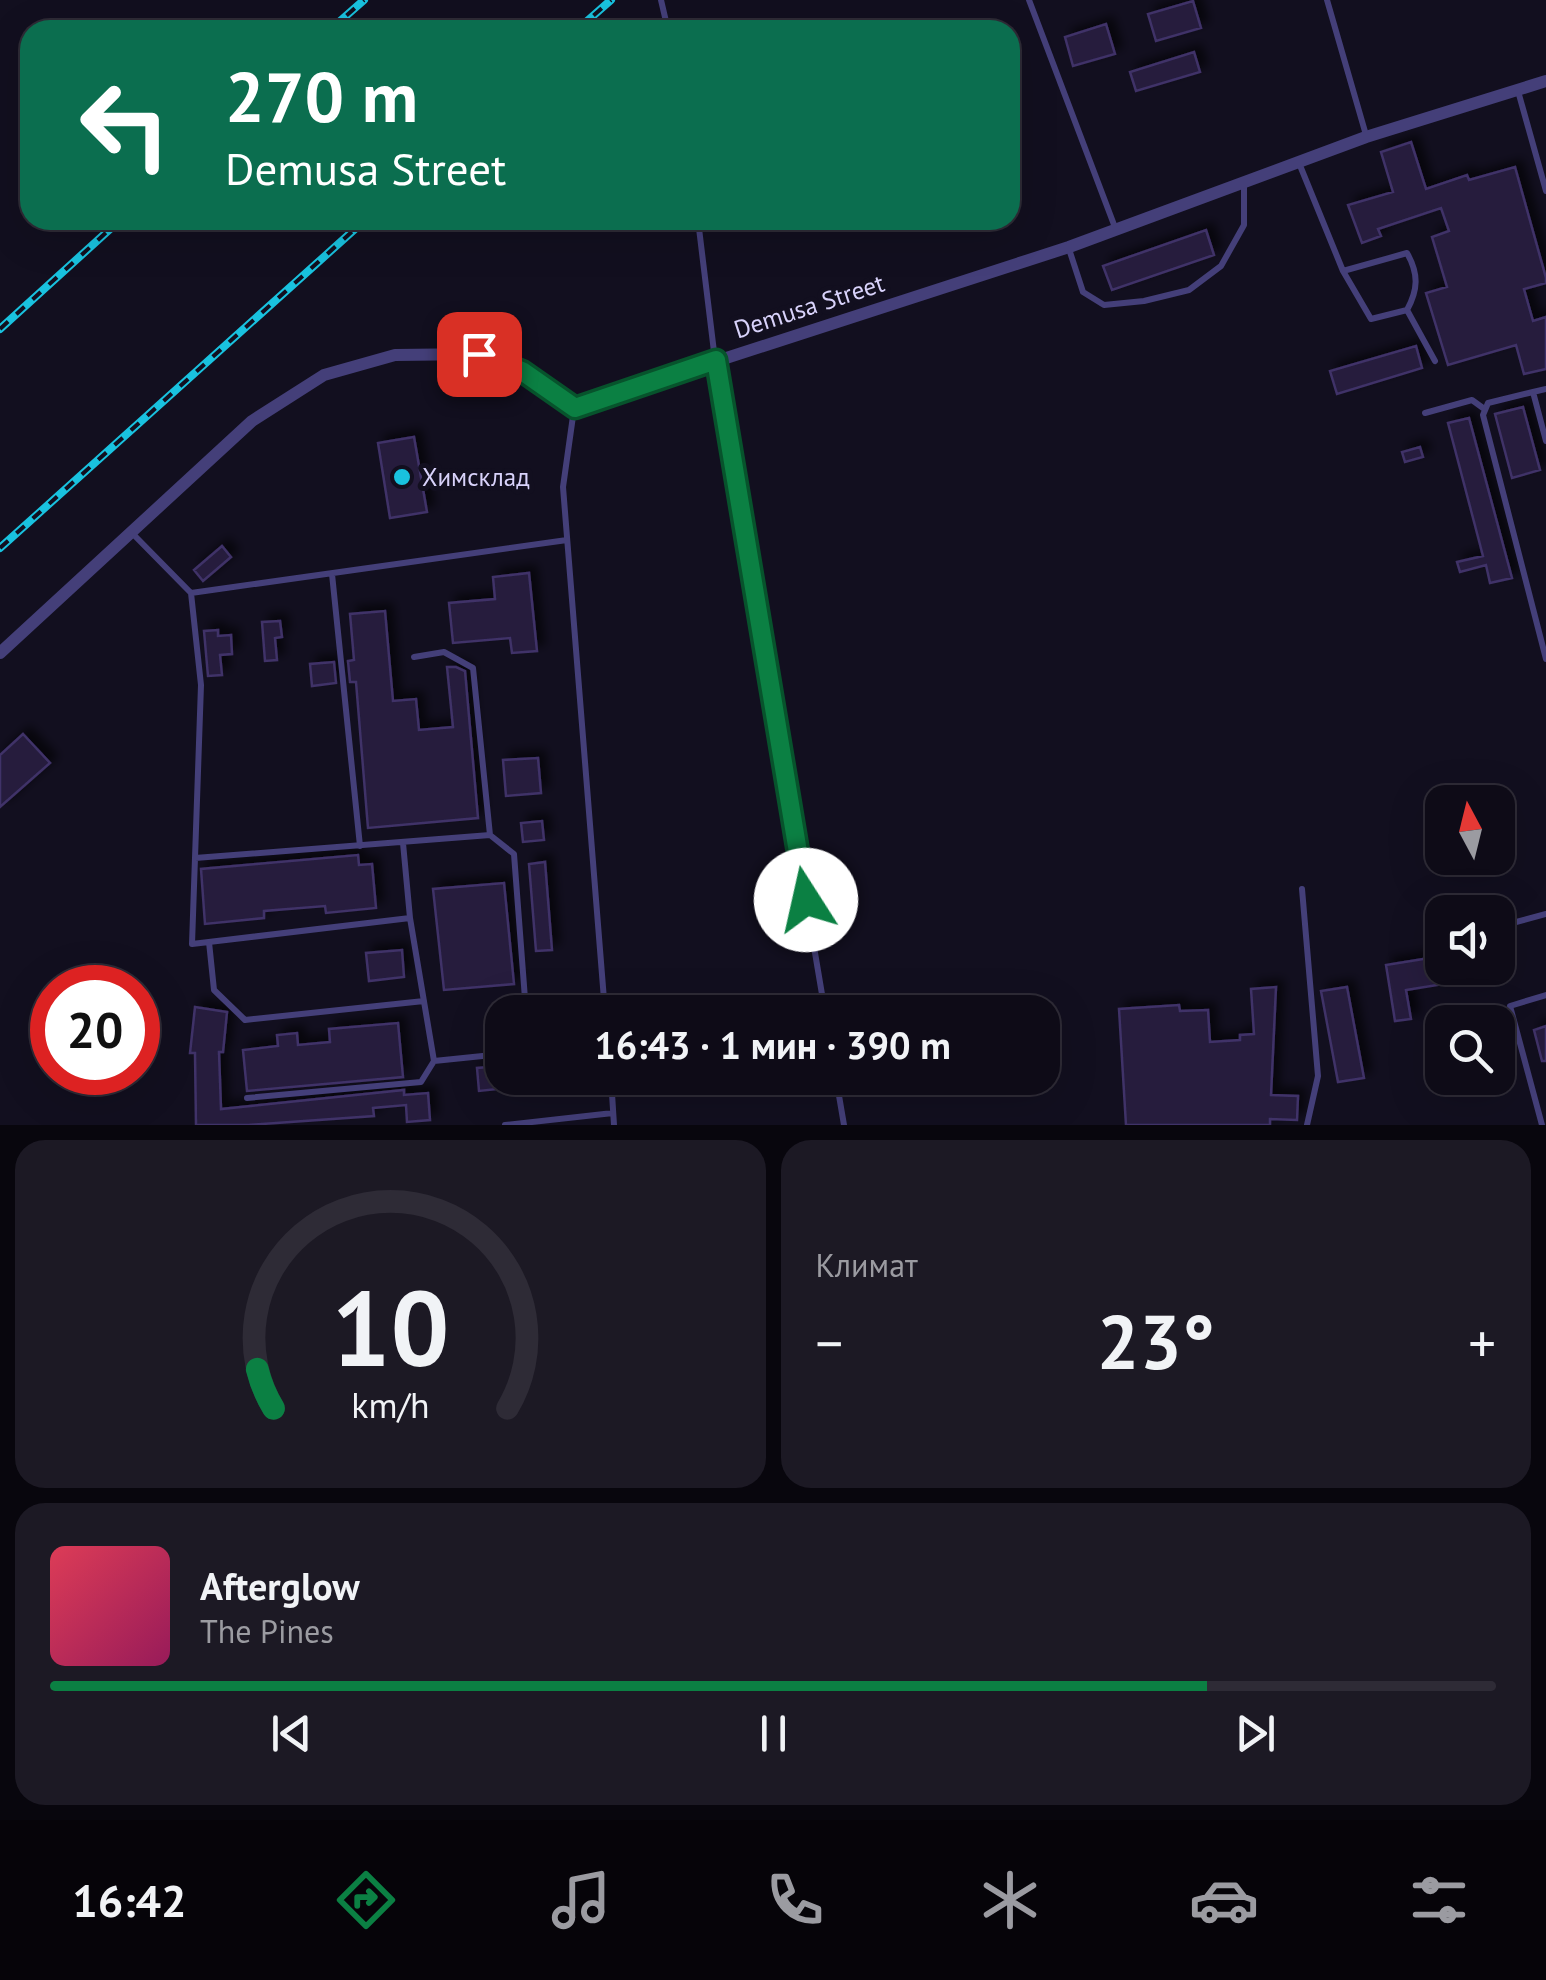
<!DOCTYPE html>
<html lang="ru">
<meta charset="utf-8">
<style>
:root{--surface:#0e0b17;--page:#1c1924;--text:#f1f3f6;--muted:#9b9ba1;--line:#2e2b36;--accent:#0b8043}
body{margin:0;font-family:"PT Sans",sans-serif;background:var(--page);color:var(--text);height:100vh;display:flex;flex-direction:column;font-size:38px;white-space:nowrap}
*{box-sizing:border-box;margin:0}
p{font-size:32px;color:var(--muted)}
.icon{flex:none;width:55px;height:55px;fill:none;stroke:currentColor;stroke-width:2;stroke-linecap:round;stroke-linejoin:round}
.map{position:relative;height:1125px;overflow:hidden}
.details{display:flex;flex-direction:column;gap:15px;padding:15px;background:#08060d;flex:1}
.details>*{flex:none}
.banner{position:absolute;left:20px;top:20px;width:1000px;height:210px;border-radius:30px;box-shadow:0 10px 40px #0002,0 0 0 2px var(--line);background:#0b6e4f;color:#fff;overflow:hidden}
.needle{width:65px;rotate:353deg}
.fabs{position:absolute;left:1425px;top:785px;display:grid;gap:20px}
.fabs a{display:grid;place-items:center;width:90px;height:90px;border-radius:20px;background:var(--surface);box-shadow:0 10px 40px #0002,0 0 0 2px var(--line);font-size:50px}
.speed{position:absolute;left:30px;top:965px;display:flex;gap:20px;font-size:50px;font-weight:700;text-align:center}
.speed>*{display:grid;place-content:center;width:130px;height:130px;border-radius:50%;background:var(--surface);box-shadow:0 10px 40px #0002,0 0 0 2px var(--line);line-height:1}
.speed .limit{border:15px solid #d22;background:#fff;color:#111}
.pin{position:absolute;display:grid;place-items:center;width:85px;height:85px;color:#fff;margin:-42px;border-radius:20px;box-shadow:0 5px 15px #0006}
.me{position:absolute;width:110px;margin:-55px;rotate:350deg;stroke-linejoin:round;filter:drop-shadow(0 0 8px #0008)}
.turn{display:flex;align-items:center;gap:35px;height:210px;padding:0 40px;font-size:45px}
.turn .icon{width:130px;height:130px;stroke-width:2.5}
.turn b{display:block;font-size:70px;line-height:85px}
.big{font-size:75px;font-weight:700;line-height:1.1}
.details .card{flex:1;display:flex;flex-direction:column;justify-content:center;gap:15px;min-width:0;padding:0 35px;border-radius:30px;background:var(--page)}
.details .dial{align-items:center;gap:0}
.dial svg{height:260px;overflow:visible;fill:none;stroke:var(--line);stroke-width:7;stroke-linecap:round;text-anchor:middle}
.dial text{fill:var(--text);stroke:none}
.song{display:flex;align-items:center;gap:30px}
.cover{width:120px;height:120px;border-radius:15px;background:linear-gradient(135deg,hsl(350 70% 55%),hsl(330 70% 35%))}
.played{height:10px;border-radius:5px;background:linear-gradient(90deg,var(--accent) 80%,var(--line) 80%)}
.keys{display:flex;justify-content:space-around;direction:ltr}
.heat{display:flex;justify-content:space-between;align-items:center;font-size:55px;direction:ltr}
.details .tiles{flex:1;display:grid;gap:15px;grid-template-columns:1fr 1fr}
.card:last-child{grid-column:span 2}
.trip{position:absolute;left:485px;top:995px;width:575px;height:100px;border-radius:30px;background:var(--surface);box-shadow:0 10px 40px #0002,0 0 0 2px var(--line);font-weight:700;line-height:100px;text-align:center}
.tabs{display:flex;height:160px;justify-content:space-around;align-items:center;background:#060409;color:var(--muted)}
.tabs .icon{width:70px;height:70px}
.tabs .on{color:var(--accent)}
.tabs b{font-size:45px;color:var(--text)}
.map>svg:first-child{display:block}
.building{fill:#251d3e;stroke:#3f3267;stroke-width:2.5;filter:url(#shadow)}
.lines{fill:none;stroke-linecap:round;stroke-linejoin:round}
.lane{stroke:#443f79;stroke-width:6}
.street{stroke:#443f79;stroke-width:12}
.rail-casing{stroke:#19c2df;stroke-width:8}
.rail{stroke:#120f1f;stroke-width:4;stroke-dasharray:11;stroke-linecap:butt}
.route-casing{stroke:#07532c;stroke-width:25}
.route{stroke:#0b8043;stroke-width:18}
.poi-dot{fill:#19c2df;stroke:#120f1f;stroke-width:4}
.labels{text-anchor:middle;dominant-baseline:central;stroke-width:10;stroke-linejoin:round;paint-order:stroke}
.street-label{font-size:25px;fill:#d8d2fa;stroke:#120f1f}
.poi-label{font-size:25px;fill:#d8d2fa;stroke:#120f1f;text-anchor:start}
</style>
<div class="map">
<svg width="1546" height="1125" viewBox="0 0 1546 1125">
<defs>
<filter id="shadow"><feDropShadow dx="7" dy="-7" stdDeviation="5" flood-color="#0009"/></filter>
</defs>
<rect width="100%" height="100%" fill="#120f1f"/>
<path class="building" d="M1193 1 1201 28 1156 41 1148 14Z
M1106 24 1115 54 1073 66 1065 37Z
M1194 52 1200 72 1136 91 1130 72Z
M1411 142 1426 189 1467 175 1469 180 1515 167 1546 278V283L1524 289 1533 321 1546 317V369L1524 374 1516 345 1448 365 1426 293 1447 287 1432 237 1449 231 1441 208 1378 229 1381 236 1362 243 1348 205 1393 192 1381 152Z
M1206 230 1214 255 1112 290 1103 266Z
M1416 346 1422 368 1337 394 1330 371Z
M1523 407 1540 470 1512 478 1495 414Z
M1469 418 1512 578 1490 583 1486 565 1460 572 1457 562 1483 556 1448 423Z
M414 437 427 512 390 518 378 443Z
M1420 447 1423 457 1405 462 1402 452Z
M222 546 231 557 203 581 194 570Z
M529 573 537 651 512 653 510 638 453 643 449 603 495 599 493 577Z
M385 611 393 701 416 699 419 730 453 727 447 667H456L465 671 478 818 368 828 356 682H350L348 661 354 660 350 614Z
M280 621 282 637 275 638 277 660 265 661 262 622Z
M218 630V636L231 635 232 654 220 655 222 675 208 676 204 631Z
M334 662 336 683 312 686 310 664Z
M23 734 50 763 0 807V755Z
M538 758 541 793 506 796 503 760Z
M542 821 544 840 523 842 521 823Z
M358 855 359 865 372 864 376 908 326 913 325 906 264 911V918L205 924 201 869Z
M545 862 552 950 536 951 529 864Z
M504 883 514 984 444 990 433 889Z
M402 950 404 977 369 981 366 953Z
M1442 956V968H1459L1462 981 1406 990 1411 1019 1395 1021 1386 965Z
M1276 987 1271 1095 1298 1096 1297 1120 1270 1119V1125H1126L1119 1009 1179 1005 1180 1011 1208 1010 1210 1042 1240 1040V1035L1254 1034 1251 989Z
M1347 987 1364 1078 1338 1082 1321 991Z
M195 1007 227 1012 223 1052H219L221 1109 404 1090V1095L428 1093 430 1120 407 1122 406 1105 373 1108 374 1116 248 1125H196L195 1053H190Z
M398 1023 403 1077 247 1091 243 1050 278 1046 277 1035 297 1033 298 1045 330 1042 329 1029Z
M1546 1026V1061H1542L1534 1030Z
M502 1066V1078H537V1085L479 1091 477 1068Z"/>
<g class="lines">
<path class="lane" d="M661 0 668 30
M1029 0 1116 230
M1327 0 1366 135
M1518 91 1546 191
M1299 163 1343 271 1407 253C1419 274 1418 290 1407 310L1371 319 1343 271
M698 220 715 360 825 1012
M1069 249 1083 292 1104 305 1144 301 1189 290 1221 266 1244 225V183
M1407 310 1435 361
M1546 389 1533 392 1546 441
M1533 392 1488 403 1483 415 1546 659
M574 409 563 487 605 1012
M1425 413 1472 400 1483 408
M132 533 191 593 567 540
M332 574 360 846
M191 593 201 685 192 944 410 918
M414 657 444 652 473 668 490 835 514 854 526 1012
M403 843 410 918 434 1061 502 1054
M195 858 490 835
M1302 889 1318 1076 1307 1125
M1505 925 1546 914
M209 942 214 990 245 1020 424 1001
M611 1078 614 1125
M836 1078 844 1125
M247 1098 421 1082 434 1061
M505 1125 613 1113
M1542 1125 1510 1006 1546 995"/>
<path class="street" d="M0 653 252 421 324 375 395 355 479 354 522 371 575 407 1069 247 1366 137 1546 81"/>
<g class="rail-casing">
<path id="rail" d="M330 30 364 0
M577 30 611 0
M0 329 120 220
M0 548 365 220"/>
</g>
<use href="#rail" class="rail"/>
</g>
<g class="lines">
<g class="route-casing">
<path id="route" d="M479 354 522 371 575 408 716 360 806 900"/>
</g>
<use href="#route" class="route"/>
</g>
<circle class="poi-dot" cx="402" cy="477" r="10"/>
<g class="labels">
<g class="street-label">
<text transform="translate(809 306) rotate(-18)">Demusa Street</text>
</g>
<g class="poi-label">
<text x="422" y="477">Химсклад</text>
</g>
</g>
</svg>
<div class="fabs">
<a><svg class="needle" viewBox="-14 -14 28 28"><path d="M0-13l5 13h-10z" fill="#e53935"/><path d="M0 13l5-13h-10z" fill="#9b9ba1"/></svg></a>
<a><svg class="icon" aria-label="sound" viewBox="0 0 24 24"><path d="M4 9h4l5-4v14l-5-4H4zM17 9q2 3 0 6"/></svg></a>
<a><svg class="icon" aria-label="search" viewBox="0 0 24 24"><circle cx="10" cy="10" r="6"/><path d="M15 15l6 6"/></svg></a>
</div>
<div class="speed"><div class="limit">20</div></div>
<div class="pin" style="left:479px;top:354px;background:#d93025"><svg class="icon" aria-label="arrive" viewBox="0 0 24 24"><path d="M6 21V4h12l-3 4 3 4H6"/></svg></div>
<svg class="me" style="left:806px;top:900px" viewBox="-20 -20 40 40"><circle r="19" fill="#fff"/><path d="M0-13L10 11 0 6-10 11z" fill="#0b8043"/></svg>
<div class="trip">16:43 · 1 мин · 390 m</div>
<div class="banner">
<div class="turn"><svg class="icon" aria-label="left" viewBox="0 0 24 24"><path d="M17 20v-9H6M10 6l-5 5 5 5"/></svg><div><b>270 m</b>Demusa Street</div></div>
</div>
</div>
<section class="details">
<div class="tiles">
<div class="card dial"><svg viewBox="0 0 100 80">
<path d="M14 69A42 42 0 1 1 86 69"/>
<path d="M14 69A42 42 0 0 1 9 57" stroke="#0b8043"/>
<text x="50" y="56" font-size="32" font-weight="700">10</text>
<text x="50" y="72" font-size="11">km/h</text>
</svg></div>
<div class="card"><p>Климат</p>
<div class="heat"><a>−</a><b class="big">23°</b><a>+</a></div>
</div>
<div class="card">
<div class="song"><i class="cover"></i><div><b>Afterglow</b><p>The Pines</p></div></div>
<div class="played"></div>
<div class="keys"><svg class="icon" aria-label="previous" viewBox="0 0 24 24"><path d="M18 5L8 12l10 7zM5 5v14"/></svg><svg class="icon" aria-label="pause" viewBox="0 0 24 24"><path d="M8 5v14M16 5v14"/></svg><svg class="icon" aria-label="next" viewBox="0 0 24 24"><path d="M6 5l10 7-10 7zM19 5v14"/></svg></div>
</div>
</div>
</section>
<nav class="tabs">
<b>16:42</b>
<svg class="icon on" aria-label="directions" viewBox="0 0 24 24"><path d="M12 3l9 9-9 9-9-9zM9 14v-3h6M13 9l2 2-2 2"/></svg>
<svg class="icon" aria-label="music" viewBox="0 0 24 24"><path d="M9 18V5l10-2v13"/><circle cx="6" cy="18" r="3"/><circle cx="16" cy="16" r="3"/></svg>
<svg class="icon" aria-label="phone" viewBox="0 0 24 24"><path d="M5 4h4l2 5-3 2q2 4 5 5l2-3 5 2v4C11 20 4 13 5 4z"/></svg>
<svg class="icon" aria-label="climate" viewBox="0 0 24 24"><path d="M12 3v18M4 7l16 10M4 17L20 7"/></svg>
<svg class="icon" aria-label="car" viewBox="0 0 24 24"><path d="M5 17H2v-5l4-1 3-4h7l3 4 3 1v5h-3M9 17h6M6 11h13"/><circle cx="7" cy="17" r="2"/><circle cx="17" cy="17" r="2"/></svg>
<svg class="icon" aria-label="filters" viewBox="0 0 24 24"><path d="M4 7h16M4 17h16"/><circle cx="9" cy="7" r="2"/><circle cx="15" cy="17" r="2"/></svg>
</nav>
